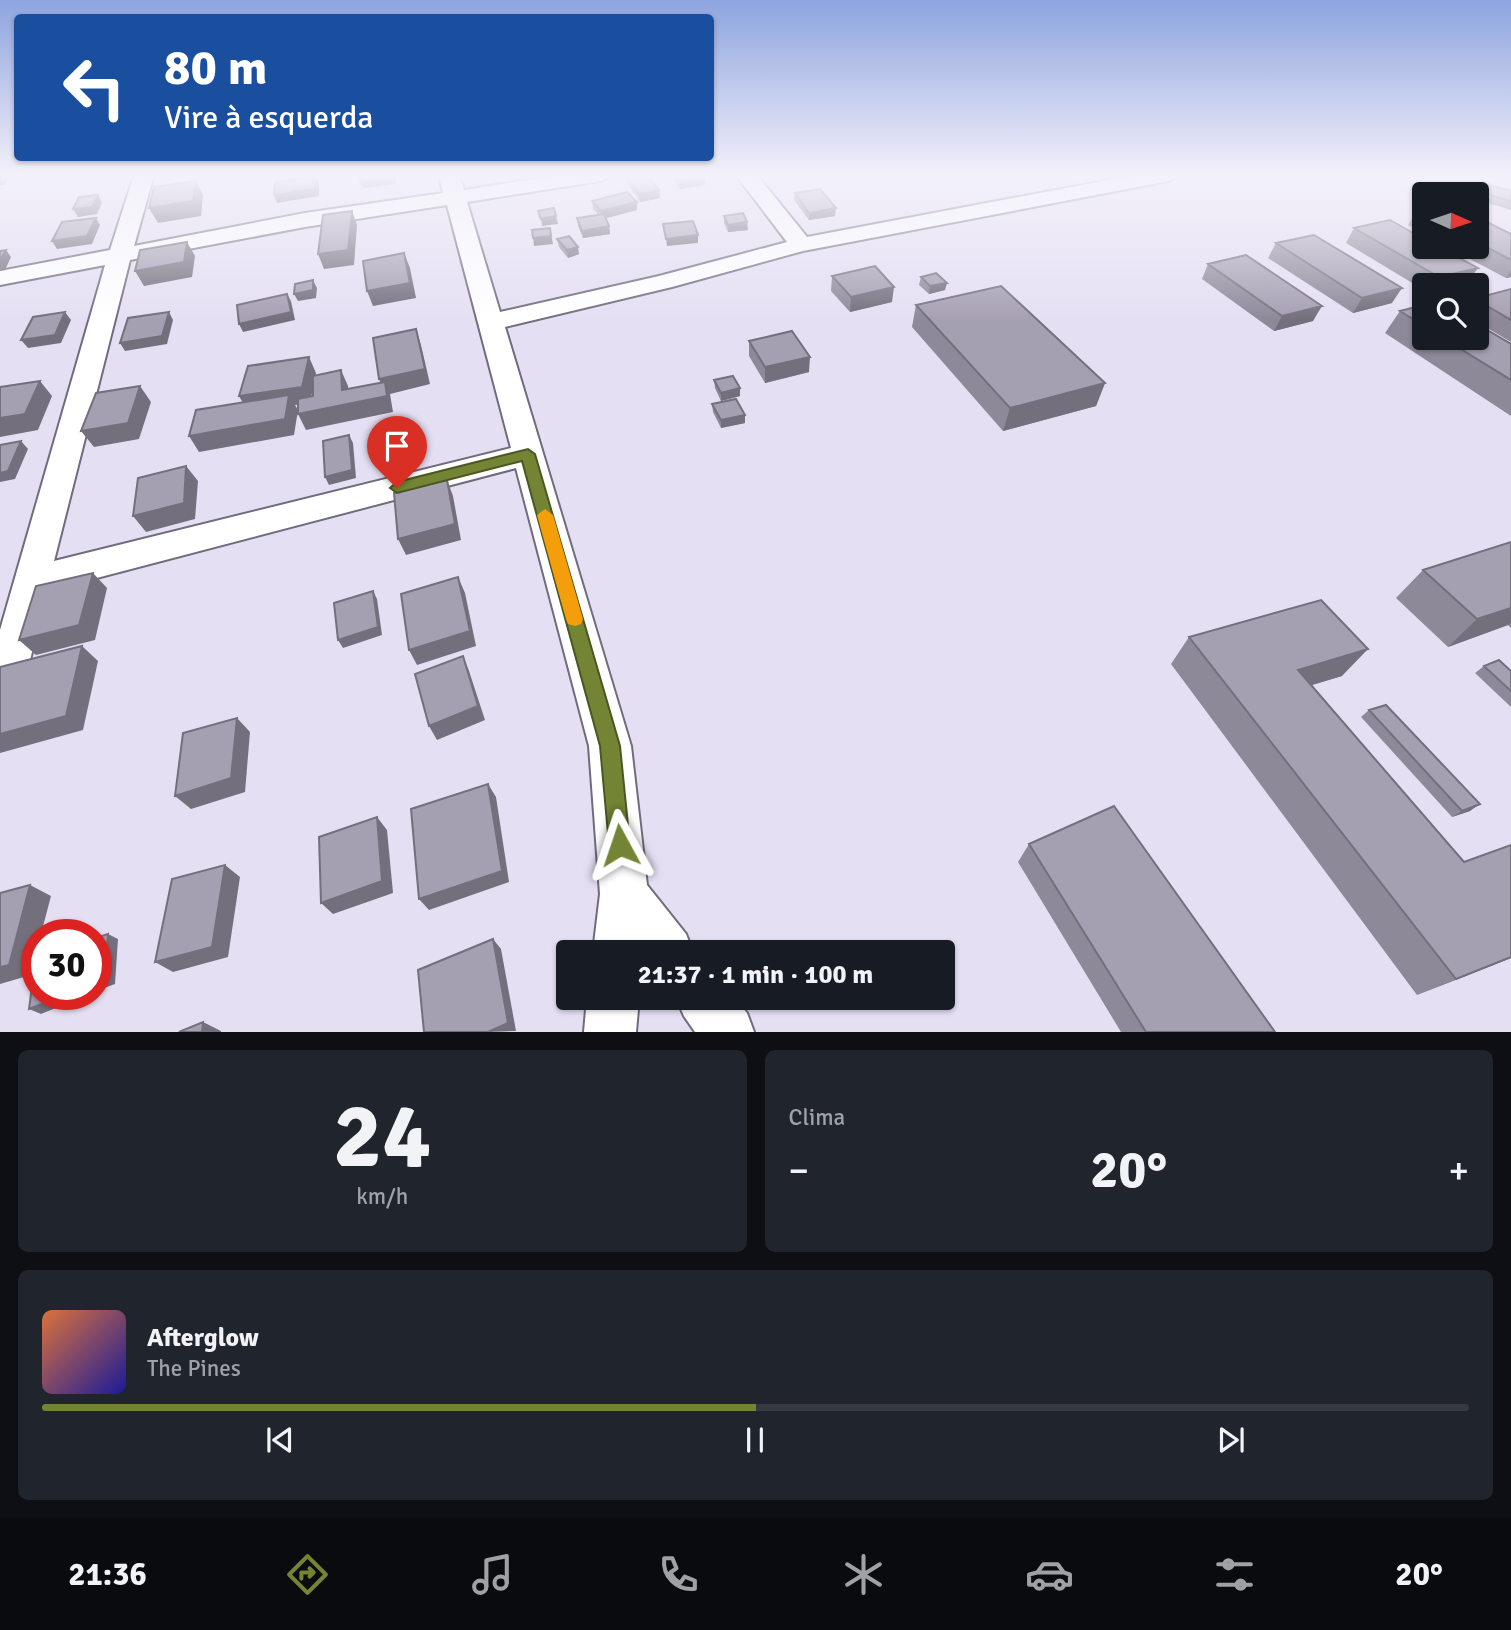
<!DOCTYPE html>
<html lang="pt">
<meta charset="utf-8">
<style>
:root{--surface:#171b24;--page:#20242c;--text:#f1f3f6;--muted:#9ea1a6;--line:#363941;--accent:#738535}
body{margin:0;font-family:Signika,sans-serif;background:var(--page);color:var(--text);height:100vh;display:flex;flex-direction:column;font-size:26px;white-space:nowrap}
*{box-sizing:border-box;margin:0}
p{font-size:23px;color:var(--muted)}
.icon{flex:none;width:38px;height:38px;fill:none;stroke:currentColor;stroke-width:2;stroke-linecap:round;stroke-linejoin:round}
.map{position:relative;height:1032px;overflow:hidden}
.panel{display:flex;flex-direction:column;gap:18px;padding:18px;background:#0d0f14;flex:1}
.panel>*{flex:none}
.banner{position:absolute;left:14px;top:14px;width:700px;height:147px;border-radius:7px;box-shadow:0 2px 5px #0004;background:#1a4fa0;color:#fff;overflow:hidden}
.needle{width:46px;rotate:93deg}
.controls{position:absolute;left:1412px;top:182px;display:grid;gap:14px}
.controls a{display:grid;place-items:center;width:77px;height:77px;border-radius:7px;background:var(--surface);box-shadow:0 2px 5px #0004;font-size:35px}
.speed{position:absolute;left:21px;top:919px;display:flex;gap:14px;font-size:35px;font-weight:700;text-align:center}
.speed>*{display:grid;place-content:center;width:91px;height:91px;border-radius:50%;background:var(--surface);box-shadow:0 2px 5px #0004;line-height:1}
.speed .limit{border:10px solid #d22;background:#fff;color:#111}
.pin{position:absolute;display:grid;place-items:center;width:60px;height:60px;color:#fff;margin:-72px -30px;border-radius:50% 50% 50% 0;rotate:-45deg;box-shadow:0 0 7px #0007}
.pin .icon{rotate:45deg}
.me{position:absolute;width:77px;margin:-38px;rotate:355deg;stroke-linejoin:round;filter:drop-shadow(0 0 5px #0008)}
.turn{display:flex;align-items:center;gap:24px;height:147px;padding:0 35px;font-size:32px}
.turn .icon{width:91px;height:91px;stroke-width:2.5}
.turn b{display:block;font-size:49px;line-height:60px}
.big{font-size:52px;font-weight:800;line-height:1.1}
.panel .widget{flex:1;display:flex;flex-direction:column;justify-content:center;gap:10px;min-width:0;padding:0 24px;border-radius:10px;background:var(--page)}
.panel .dial{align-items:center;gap:0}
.dial b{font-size:91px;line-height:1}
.song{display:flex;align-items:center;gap:21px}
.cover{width:84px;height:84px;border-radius:10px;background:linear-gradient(135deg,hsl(20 70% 55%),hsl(240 70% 35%))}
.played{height:7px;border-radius:4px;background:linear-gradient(90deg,var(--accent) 50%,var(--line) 50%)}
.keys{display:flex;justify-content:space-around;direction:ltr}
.heat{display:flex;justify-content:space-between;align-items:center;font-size:38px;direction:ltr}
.panel .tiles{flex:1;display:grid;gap:18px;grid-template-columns:1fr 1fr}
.widget:last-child{grid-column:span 2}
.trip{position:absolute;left:556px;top:940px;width:399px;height:70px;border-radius:7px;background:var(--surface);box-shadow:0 2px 5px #0004;font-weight:800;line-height:70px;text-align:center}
.dock{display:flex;height:112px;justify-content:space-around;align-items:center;background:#090b0e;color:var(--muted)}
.dock .icon{width:49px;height:49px}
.dock .on{color:var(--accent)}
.dock b{font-size:32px;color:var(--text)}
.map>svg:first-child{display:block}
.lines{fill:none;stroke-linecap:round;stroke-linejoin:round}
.street-casing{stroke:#716c7d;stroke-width:4}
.street{fill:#fff;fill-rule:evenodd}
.wall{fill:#8e8999}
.shaded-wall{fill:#746f7d}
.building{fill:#a59fb2;stroke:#746f7d;stroke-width:2}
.route{fill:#738535;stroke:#4b5622;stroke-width:2}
.slow{fill:#f59e0b}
</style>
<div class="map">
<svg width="1511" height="1032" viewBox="0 0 1511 1032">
<rect width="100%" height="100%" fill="#e5dff3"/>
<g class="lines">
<g class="street-casing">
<path id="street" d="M134 175H154L134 246 305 213 443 193 439 175H459L464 190 558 175H611L601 181 467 202 500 312 659 276 787 242 736 175H757L807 237 1135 175H1179L1169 181 803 251 672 287 505 327 631 746 647 885 686 934 693 952H593L600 894 589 746 516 468 47 591 20 701 14 714 0 719V630L105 265 0 285V271L110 250ZM447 205 511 448 54 561 130 260 305 227Z
M587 998H639L636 1032H584Z
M676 998H734L747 1013 754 1032H695L684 1016Z"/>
</g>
<use href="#street" class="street"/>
</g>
<path class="wall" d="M669 175H703L704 178 705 185 680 189Z
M626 176 659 190 660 198 640 202 627 183Z
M1486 184 1511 191V210L1477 200V196Z
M795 193 835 216 809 220 794 200Z
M592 201 637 210 605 218 609 226 610 234 583 238 578 226 577 218 599 215 593 209Z
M1424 209V234L1408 225 1417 211Z
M724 216 748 230 728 232 724 223Z
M1477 217 1511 234V277L1506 278 1447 247H1477Z
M1354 228 1467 283 1457 285H1424V290L1346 243Z
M557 239 579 254 568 258 559 247Z
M1276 243 1392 303 1353 313 1268 258Z
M1208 264 1313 321 1274 331 1202 279Z
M832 276 892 302 850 312 831 291Z
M921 277 945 290 929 294 919 285Z
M1511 289V342L1477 322V298Z
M916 305 1105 383 1096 406 1003 431 912 327Z
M1424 305V338H1477L1511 344V416L1385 333 1400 311Z
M749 341 809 372 765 383 749 356Z
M714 380 740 396 721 401 715 388Z
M712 404 745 415V423L721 428 713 412Z
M1511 542V628L1508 625 1448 647 1396 598 1423 570Z
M1189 637 1342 676 1312 685 1464 862 1511 845V958L1417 995 1171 664Z
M1484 666 1511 671V707L1475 673Z
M1369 710 1470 811 1452 817 1361 717Z
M1029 844 1275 1032H1121L1018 862Z"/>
<path class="shaded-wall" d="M1 175H11L5 185H0V178Z
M396 175V184L363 188 360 181Z
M316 176 319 183V196L277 203 274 195Z
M704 178 705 185 680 189V182Z
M196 181 203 195 201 216 158 223 149 208Z
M659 190 660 198 640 202 639 194Z
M98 195 102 202 97 214 78 217 73 209Z
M637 202V210L603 219 601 211Z
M836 208 835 216 809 220V213Z
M352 211 357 225 354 265 324 269 318 254Z
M556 216 558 224 542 226 541 219Z
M96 218 100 225 92 244 57 249 52 241Z
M747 222 748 230 728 232V225Z
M609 226 610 234 583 238 582 231Z
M550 228 553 244 534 246 533 238Z
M698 235V243L667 246 666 239Z
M187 242 195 256 192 277 144 286 135 271Z
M578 247 579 254 568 258 567 250Z
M6 250 11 257 5 270 0 271V260Z
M404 253 410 268 416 298 373 306 367 291Z
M1478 268 1467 283 1457 285H1434L1439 277Z
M1511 271V277L1506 278Z
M313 280 317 288 316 298 298 301 294 294Z
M947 283 945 290 929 294 930 286Z
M894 287 892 302 850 312 851 297Z
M1402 288 1392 303 1353 313 1362 298Z
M287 294 291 301 295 320 243 332 239 324Z
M1322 306 1313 321 1274 331 1282 316Z
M65 312 71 320 61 343 28 348 21 340Z
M169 312 173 320 167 344 125 351 120 343Z
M416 329 421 345 430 384 390 394 393 412 306 430 298 414 342 390 341 370 348 386 349 404 386 395 379 379Z
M309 357 316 373 310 403 295 405 298 410 294 435 199 452 189 436 248 412 239 396Z
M810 357 809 372 765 383V367Z
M40 381 52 396 38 430 0 437V418Z
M1105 383 1096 406 1003 431 1010 408Z
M140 386 151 402 139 439 94 447 81 431Z
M740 388V396L721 401V393Z
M745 415V423L721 428V420Z
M349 435 353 443 356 478 329 485 325 477Z
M21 441 28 449 15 479 0 482V473Z
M186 466 198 481 195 519 146 532 133 516Z
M447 480 453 496 461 540 406 555 398 539Z
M93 573 107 588 95 640 36 655 19 640Z
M458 577 465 593 476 646 417 665 409 650Z
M373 591 377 599 382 635 343 648 338 640Z
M1511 608V623L1508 625 1448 647 1477 619Z
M82 646 98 661 83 730 0 753V734Z
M1368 649 1342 676 1275 696 1298 670Z
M463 656 469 671 485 720 437 740 429 726Z
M237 718 250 732 245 792 191 809 175 796Z
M488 784 496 797 509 882 429 910 419 899Z
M1480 804 1470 811 1452 817 1462 811Z
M377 817 387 830 393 893 333 914 321 903Z
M225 865 240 877 228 957 173 972 155 962Z
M30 885 51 896 41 934H37V953L31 975 0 984V967Z
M108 934 118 939 115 984 96 991V982Z
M493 939 501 949 516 1031 488 1032Z
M1511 957V958L1417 995 1456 979Z
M67 994H90L41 1014 29 1009Z
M203 1022 221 1031V1032H202Z"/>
<path class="building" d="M360 175H393L394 177 360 181Z
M629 175H648L659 190 639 194 626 176Z
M674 175H703L704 178 680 182Z
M316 176V189L274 195 275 182Z
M196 181 193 201 149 208 154 187Z
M1486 184 1511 191V201L1480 192Z
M820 189 836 208 809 213 795 193Z
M627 192 637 202 601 211 592 201Z
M98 195 92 207 73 209 79 197Z
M554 208 556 216 541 219 538 211Z
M1424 209V215L1417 211Z
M352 211 348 250 318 254 323 215Z
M743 213 747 222 728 225 724 216Z
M604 214 609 226 582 231 577 218Z
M1477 217 1511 234V260L1477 242Z
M96 218 87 236 52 241 62 222Z
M1390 220 1424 239V247H1439L1478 268 1439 277 1354 228Z
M693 221 698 235 666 239 663 224Z
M550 228 551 236 533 238 532 230Z
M1314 235 1402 288 1362 298 1276 243Z
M569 236 578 247 567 250 557 239Z
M187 242 184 262 135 271 140 250Z
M6 250 0 260V251Z
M404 253 410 283 367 291 363 261Z
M1246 255 1322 306 1282 316 1208 264Z
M875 266 894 287 851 297 832 276Z
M936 273 947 283 930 286 921 277Z
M313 280V290L294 294 295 284Z
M1001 286 1105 383 1010 408 916 305Z
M1511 289V320L1477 300V298Z
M287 294 291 312 239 324 237 305Z
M1424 305V326L1400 311Z
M65 312 55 335 21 340 33 317Z
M169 312 162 336 120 343 128 318Z
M1477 324 1511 344V380L1443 338H1477Z
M416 329 425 369 379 379 373 338Z
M792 331 810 357 765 367 749 341Z
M309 357 302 387 239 396 248 366Z
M341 370 342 390 385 382 387 396 298 414V399L313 396V376Z
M733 376 740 388 721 393 714 380Z
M40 381 25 414 0 418V387Z
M140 386 128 423 81 431 96 393Z
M289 395 285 419 189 436 196 410Z
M736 399 745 415 721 420 712 404Z
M349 435 352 470 325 477 323 441Z
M21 441 8 471 0 473V445Z
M186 466 184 503 133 516 138 478Z
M447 480 455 524 398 539 394 493Z
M1511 542V608L1477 619 1423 570Z
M93 573 79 625 19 640 36 586Z
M458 577 470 631 409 650 401 594Z
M373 591 378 627 338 640 334 603Z
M1321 600 1368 649 1298 670 1464 862 1511 845V957L1456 979 1189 637Z
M82 646 66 716 0 734V667Z
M463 656 478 706 429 726 415 674Z
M1499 660 1511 671V691L1484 666Z
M1386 705 1480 804 1462 811 1369 710Z
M237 718 231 778 175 796 183 733Z
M488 784 502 871 419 899 411 809Z
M1114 806 1275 1032H1146L1029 844Z
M377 817 382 881 321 903 319 837Z
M225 865 212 947 155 962 172 879Z
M30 885 9 965 0 967V893Z
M108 934 104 979 96 982V938Z
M493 939 508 1023 488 1032H424L418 970Z
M37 962V994H67L29 1009 35 963Z
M203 1022 202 1032H179Z"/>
<linearGradient id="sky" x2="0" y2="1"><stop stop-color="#8da4df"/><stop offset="0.55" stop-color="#f3f1fa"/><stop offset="1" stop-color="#f3f1fa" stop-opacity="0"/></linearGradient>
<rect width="1511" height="320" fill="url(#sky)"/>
<path class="route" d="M528 449 535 454 620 746 630 845 627 852 620 856 612 852 609 845 600 746 522 461 397 493 390 488 397 482Z"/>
<path class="slow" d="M545 509 553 515 583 619 581 624 575 626 568 624 566 619 537 515Z"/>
</svg>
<div class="controls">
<a><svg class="needle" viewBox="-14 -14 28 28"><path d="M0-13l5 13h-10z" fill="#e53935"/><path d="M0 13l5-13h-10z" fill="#9ea1a6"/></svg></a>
<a><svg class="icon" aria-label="search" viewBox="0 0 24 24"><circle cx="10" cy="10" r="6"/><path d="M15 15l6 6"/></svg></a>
</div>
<div class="speed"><div class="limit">30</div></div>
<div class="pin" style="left:397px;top:488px;background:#d93025"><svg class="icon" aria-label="arrive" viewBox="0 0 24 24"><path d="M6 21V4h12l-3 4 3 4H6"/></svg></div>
<svg class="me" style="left:620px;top:845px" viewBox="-20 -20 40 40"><path d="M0-17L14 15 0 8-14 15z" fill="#738535" stroke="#fff" stroke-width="4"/></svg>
<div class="trip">21:37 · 1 min · 100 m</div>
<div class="banner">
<div class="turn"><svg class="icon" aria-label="left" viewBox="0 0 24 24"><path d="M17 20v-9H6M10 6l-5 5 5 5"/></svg><div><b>80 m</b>Vire à esquerda</div></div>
</div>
</div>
<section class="panel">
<div class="tiles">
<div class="widget dial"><b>24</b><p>km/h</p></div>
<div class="widget"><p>Clima</p>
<div class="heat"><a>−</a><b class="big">20°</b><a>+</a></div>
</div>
<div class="widget">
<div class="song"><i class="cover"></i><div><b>Afterglow</b><p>The Pines</p></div></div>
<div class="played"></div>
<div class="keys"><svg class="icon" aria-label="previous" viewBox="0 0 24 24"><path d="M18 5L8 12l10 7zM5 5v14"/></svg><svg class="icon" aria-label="pause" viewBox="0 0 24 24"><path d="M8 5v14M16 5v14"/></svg><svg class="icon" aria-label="next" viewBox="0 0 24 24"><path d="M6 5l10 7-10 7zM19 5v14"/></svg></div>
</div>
</div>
</section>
<nav class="dock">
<b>21:36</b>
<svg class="icon on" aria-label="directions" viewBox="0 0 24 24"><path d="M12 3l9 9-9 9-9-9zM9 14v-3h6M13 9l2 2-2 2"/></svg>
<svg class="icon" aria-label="music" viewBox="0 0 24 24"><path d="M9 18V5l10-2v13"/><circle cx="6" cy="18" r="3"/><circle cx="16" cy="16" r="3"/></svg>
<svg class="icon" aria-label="phone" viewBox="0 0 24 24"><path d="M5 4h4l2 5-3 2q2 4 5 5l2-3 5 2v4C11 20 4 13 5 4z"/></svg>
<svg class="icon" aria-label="climate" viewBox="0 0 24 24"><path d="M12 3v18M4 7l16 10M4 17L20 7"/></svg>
<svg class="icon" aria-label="car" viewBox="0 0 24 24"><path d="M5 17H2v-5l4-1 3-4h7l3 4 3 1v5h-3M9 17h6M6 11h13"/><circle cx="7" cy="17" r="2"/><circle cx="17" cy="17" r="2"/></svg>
<svg class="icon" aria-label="filters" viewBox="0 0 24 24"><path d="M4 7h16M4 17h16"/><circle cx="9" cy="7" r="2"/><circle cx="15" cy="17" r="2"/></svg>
<b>20°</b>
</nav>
